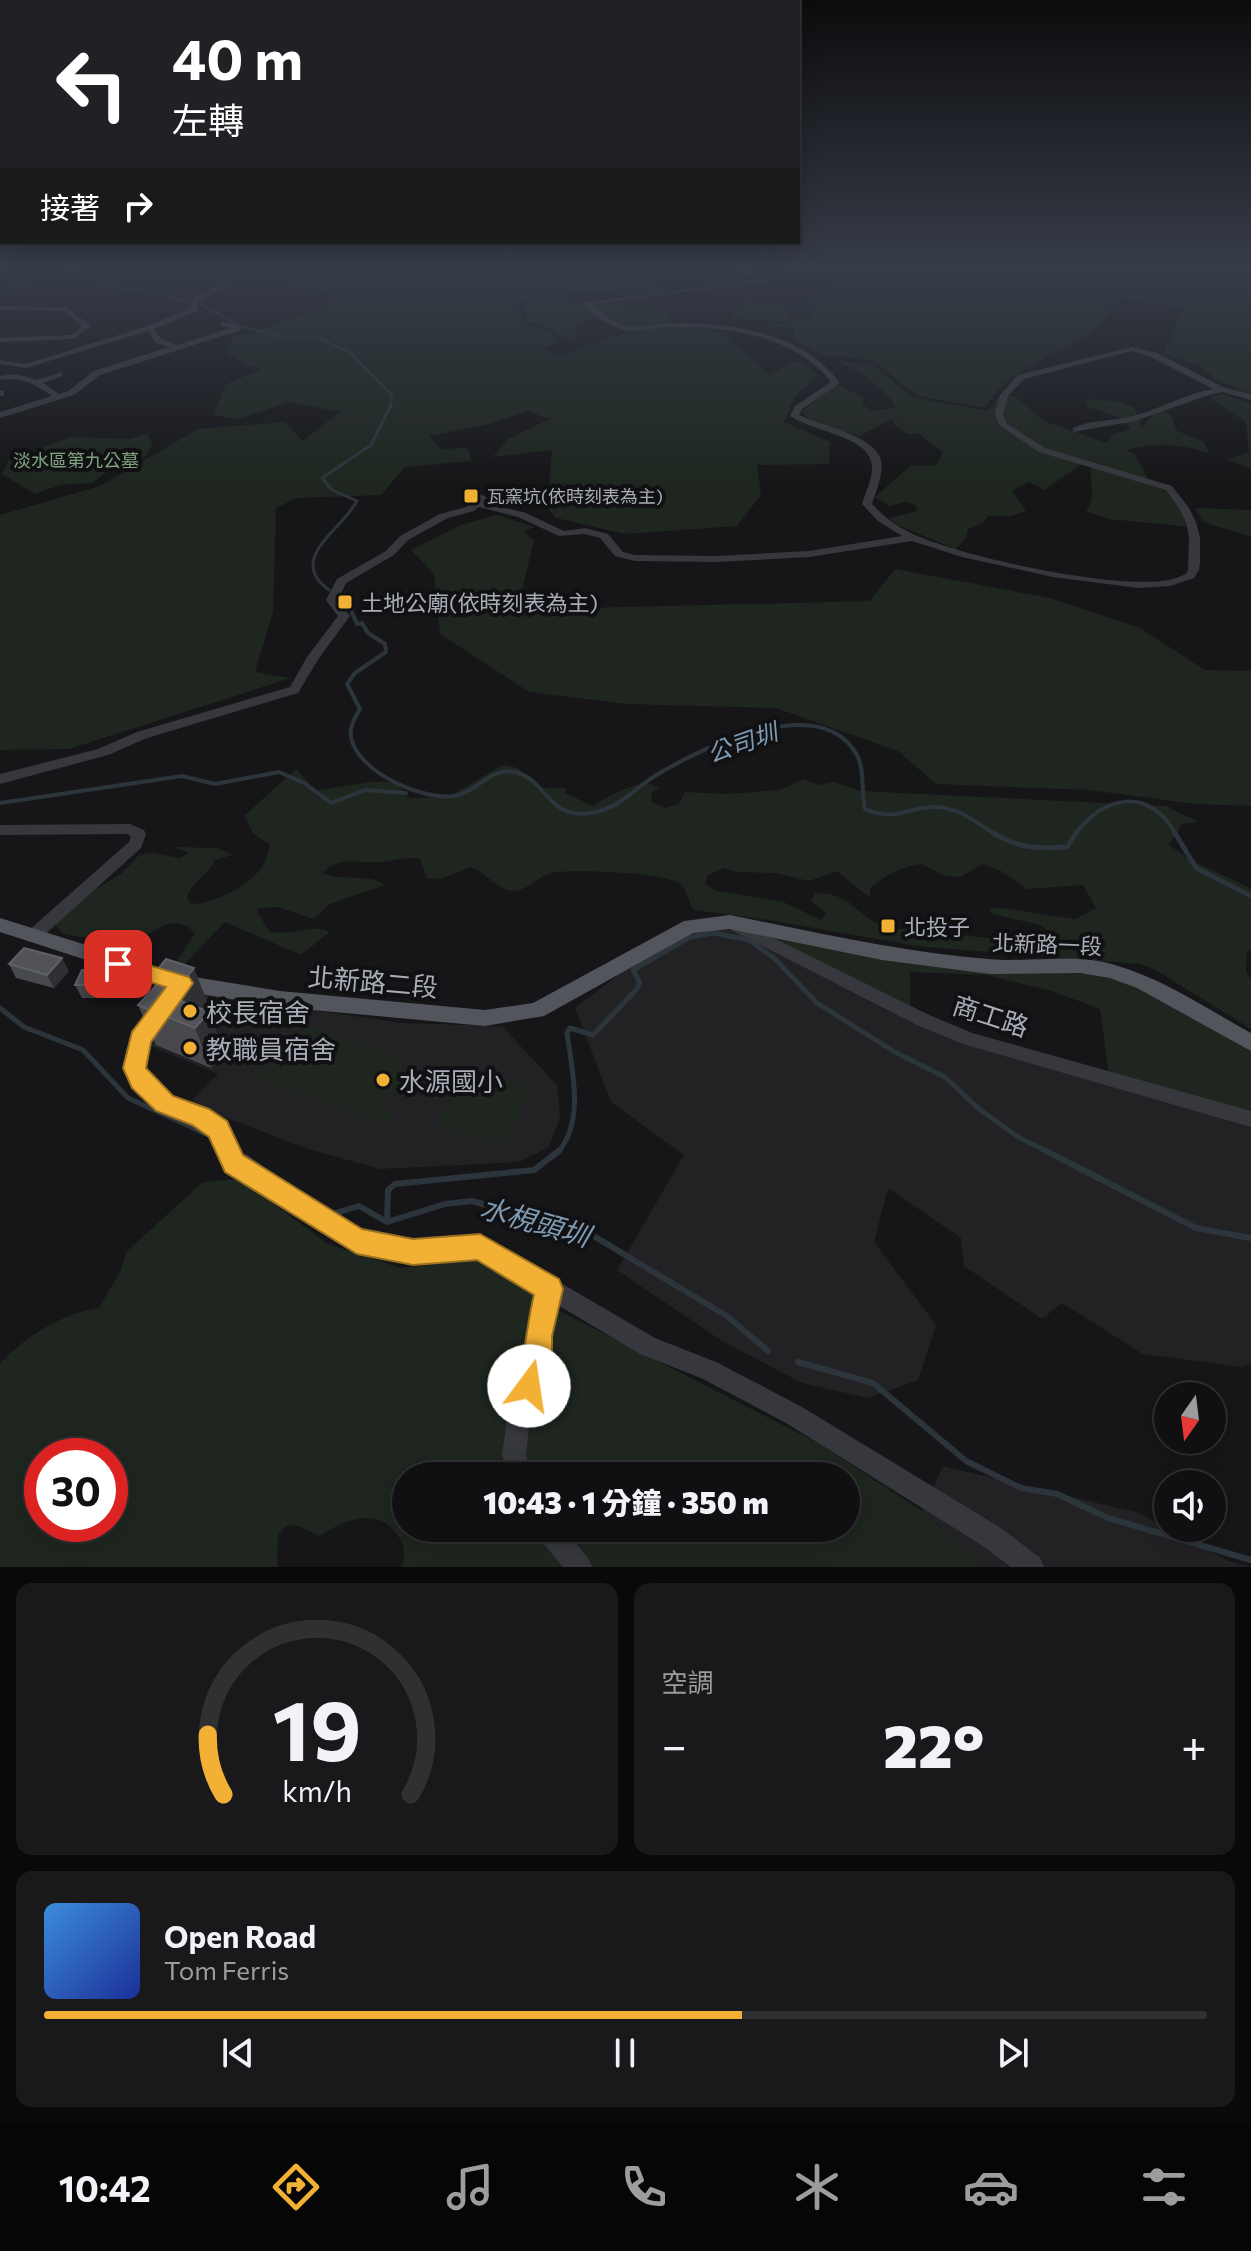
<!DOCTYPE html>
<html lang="zh-TW">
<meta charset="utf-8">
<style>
:root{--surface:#101012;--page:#19191b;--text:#f1f3f6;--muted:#9c9d9f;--line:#303032;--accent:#f2b134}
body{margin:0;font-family:Commissioner,"Noto Sans TC",sans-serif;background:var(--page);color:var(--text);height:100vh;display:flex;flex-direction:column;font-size:30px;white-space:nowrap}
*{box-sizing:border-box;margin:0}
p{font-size:26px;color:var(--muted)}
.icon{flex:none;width:44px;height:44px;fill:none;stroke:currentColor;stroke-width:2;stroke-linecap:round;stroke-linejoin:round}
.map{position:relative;height:1567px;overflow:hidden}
.panel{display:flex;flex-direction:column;gap:16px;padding:16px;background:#09090a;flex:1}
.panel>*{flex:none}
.guide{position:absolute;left:0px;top:0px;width:800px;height:244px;box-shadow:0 4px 20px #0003,0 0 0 2px var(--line);background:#202124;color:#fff;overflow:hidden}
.needle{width:52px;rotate:194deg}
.buttons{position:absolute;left:1154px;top:1382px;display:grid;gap:16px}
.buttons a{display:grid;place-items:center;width:72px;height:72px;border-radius:50%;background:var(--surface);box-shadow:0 4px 20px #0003,0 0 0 2px var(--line);font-size:40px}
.speed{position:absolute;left:24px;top:1438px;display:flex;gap:16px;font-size:40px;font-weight:700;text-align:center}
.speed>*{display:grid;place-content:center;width:104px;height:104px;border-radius:50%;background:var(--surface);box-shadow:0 4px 20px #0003,0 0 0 2px var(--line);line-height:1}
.speed .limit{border:12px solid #d22;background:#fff;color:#111}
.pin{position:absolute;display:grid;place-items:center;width:68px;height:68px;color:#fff;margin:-34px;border-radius:16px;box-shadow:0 4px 12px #0006}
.me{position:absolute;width:88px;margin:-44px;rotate:14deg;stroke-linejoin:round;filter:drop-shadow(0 0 6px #0008)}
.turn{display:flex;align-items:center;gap:28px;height:168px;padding:0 40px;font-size:36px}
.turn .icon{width:104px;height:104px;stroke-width:2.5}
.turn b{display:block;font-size:56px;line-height:68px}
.then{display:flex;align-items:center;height:76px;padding:0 40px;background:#0003;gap:16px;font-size:30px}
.big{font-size:60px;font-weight:800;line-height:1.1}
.panel .card{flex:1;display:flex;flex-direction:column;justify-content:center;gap:12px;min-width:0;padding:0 28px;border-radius:16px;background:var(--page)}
.panel .dial{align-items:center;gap:0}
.dial svg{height:208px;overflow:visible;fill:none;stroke:var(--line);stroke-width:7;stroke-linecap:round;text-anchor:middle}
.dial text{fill:var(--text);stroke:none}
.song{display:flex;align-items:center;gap:24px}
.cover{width:96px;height:96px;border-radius:12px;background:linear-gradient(135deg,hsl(210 70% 55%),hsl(230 70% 35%))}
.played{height:8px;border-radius:4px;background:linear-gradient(90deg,var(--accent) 60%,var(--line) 60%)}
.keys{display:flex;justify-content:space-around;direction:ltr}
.heat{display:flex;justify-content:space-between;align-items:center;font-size:44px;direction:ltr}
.panel .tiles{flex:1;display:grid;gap:16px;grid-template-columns:1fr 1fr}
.card:last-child{grid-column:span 2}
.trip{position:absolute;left:392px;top:1462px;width:468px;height:80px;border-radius:40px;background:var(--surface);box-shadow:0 4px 20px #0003,0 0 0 2px var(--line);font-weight:800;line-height:80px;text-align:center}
.tabs{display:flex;height:128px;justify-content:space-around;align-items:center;background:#060607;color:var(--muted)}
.tabs .icon{width:56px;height:56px}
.tabs .current{color:var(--accent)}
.tabs b{font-size:36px;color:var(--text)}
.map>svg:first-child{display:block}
.built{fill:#222225}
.green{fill:#1e261f;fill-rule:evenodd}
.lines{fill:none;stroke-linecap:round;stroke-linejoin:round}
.stream-far4{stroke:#2c353c;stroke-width:2}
.stream-far3{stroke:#2c353c;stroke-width:3}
.stream-far2{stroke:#2c353c;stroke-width:4}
.stream-far1{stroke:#2c353c;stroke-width:5}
.stream{stroke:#2c353c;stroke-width:6}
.minor{fill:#37383d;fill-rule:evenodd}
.major{fill:#53555c;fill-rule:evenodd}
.wall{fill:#47494d}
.shaded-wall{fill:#2f3033}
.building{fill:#525359;stroke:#5f6168;stroke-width:2}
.route{fill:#f2b134;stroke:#9d7322;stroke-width:2}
.poi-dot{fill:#f2b134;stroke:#111113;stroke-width:3}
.labels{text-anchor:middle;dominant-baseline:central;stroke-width:8;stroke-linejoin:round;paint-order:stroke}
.far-park-label{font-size:18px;fill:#7fa381;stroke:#111113}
.far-poi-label{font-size:18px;fill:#a8adb8;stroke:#111113;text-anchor:start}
.poi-label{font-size:22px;fill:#a8adb8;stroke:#111113;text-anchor:start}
.street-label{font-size:22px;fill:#a8adb8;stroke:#111113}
.water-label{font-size:24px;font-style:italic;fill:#7f9bb3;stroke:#111113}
.near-street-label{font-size:26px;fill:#a8adb8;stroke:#111113}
.near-poi-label{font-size:26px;fill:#a8adb8;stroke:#111113;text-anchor:start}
.near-water-label{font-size:28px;font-style:italic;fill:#7f9bb3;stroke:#111113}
</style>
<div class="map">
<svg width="1251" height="1567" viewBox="0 0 1251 1567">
<rect width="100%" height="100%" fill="#161618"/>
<path class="built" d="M682 926H732L910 1010 986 1039 1251 1114V1363L1243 1367 1143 1354 1062 1303 1042 1319 964 1266 961 1238 888 1188 874 1242 936 1325 918 1380 868 1398 802 1383 722 1341 617 1270 684 1155 611 1102 575 1008Z
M184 991 401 1023 502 1026 557 1085 560 1118 549 1147 518 1162 380 1169 305 1148 222 1116 190 1102 218 1074 144 1043Z
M943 1466 1139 1513 1228 1561 1251 1567H984L922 1511Z"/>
<path class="green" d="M56 265H128L41 280 0 298V287Z
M217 265H489L506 277 577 274C557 271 523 283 506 272L511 267 506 265H649L652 270 591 275 652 273 660 286 678 285V290L632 294 565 292 572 298 531 299 516 303 526 324 552 334 561 343 542 348 561 357C602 337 659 320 705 329 730 334 751 359 770 375L790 363 803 362 818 375 794 398 784 422 830 442 829 464 757 465 761 495 737 526 625 534 556 518 547 507 552 450 493 457 508 439 550 419 528 411 485 425 429 436 440 449 467 448 472 461 405 467 381 495 297 498 276 508 273 612 255 672 291 678 69 749 0 750V515L100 486 198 429 285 422 303 441 340 412 289 402 237 419 213 415 226 384 261 370 226 354 232 338 304 315 342 295 296 287 255 271Z
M733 265H819L821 270 768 282Z
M849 265H1251V394L1215 379 1200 366 1164 353 1182 308 1118 298C1112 308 1105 321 1096 328 1058 357 1011 365 985 408L918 396 873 360 821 355 794 340 793 328 768 327 785 322 731 318 740 300 792 304 787 323 813 317 807 301 830 286 831 274Z
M534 300 581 302 599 316 573 325 578 339 561 338 549 329 528 322 525 305Z
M611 300 633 307 662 306 672 323 624 328 587 304Z
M838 361 873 365 911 397 988 411 1002 393 1015 397 1046 422 1107 443 1113 434 1129 430 1130 426 1116 416 1087 407 1086 399 1114 401 1134 407 1142 427 1157 409 1171 415 1177 431 1204 442 1209 453C1182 444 1155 442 1127 450L1135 454 1148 480 1174 491 1192 527 1108 519 1086 511C1097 496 1089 482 1091 466L1082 464 1044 490 1029 482 1012 491 1026 511 1011 516H988L982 524 968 529 966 539 955 549 895 524 890 518 917 511 916 506 907 502 889 506 875 497 911 465 936 466 943 452 919 434H908L895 426 893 420 898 416 859 436 815 423 801 412 835 384 863 397V405L872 411 896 407C885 390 864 373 838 361Z
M1221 394 1251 403V469L1228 459 1249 452 1246 422 1210 398Z
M148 433 152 446 146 456 110 469 93 483 60 485 35 494 2 474 9 460 71 437 130 439Z
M1195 508 1251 510V537L1203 522Z
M497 515 535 527 524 531 534 541 521 594 587 608 870 601 895 569 1050 598 1140 628 1205 670 1251 671V806L1195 804 1089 790 936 784 898 751 776 708 627 704 529 692 440 634 434 574 411 550 461 525Z
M503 765 518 768 540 788H566L565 793 593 806C607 797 643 775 659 788L652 792 651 802 665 808 679 804 685 792 727 794 780 790 803 779 818 785 834 782 860 791 1166 806 1199 822 1182 824 1169 845 1190 860 1251 888V950L1247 952 1246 972 1251 979V1029L1154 969 1139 964 916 946 769 920 694 910C687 902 690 892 680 884 665 872 572 869 551 873 537 876 528 891 513 891 499 891 485 872 471 867L440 879 427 878 420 859C404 856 395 861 380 862 361 864 337 855 323 873 341 882 370 873 385 885L330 904 314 919 278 907 258 908 257 912 270 932C290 936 312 923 330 932L301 955 225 922 176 973 178 960 195 933C170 908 153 937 128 945L64 934 56 926V921L92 892 122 873 139 855 153 853 180 858 189 853 174 847 218 848 233 855 215 860C208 876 191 881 187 898L190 903C202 908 243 888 252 878 263 868 267 859 270 845L253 833 244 816 296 769 315 790C334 790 384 776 396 784 401 786 404 794 409 798L448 797ZM983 864 1001 871 1027 889 1083 885 1096 908 1075 919 995 907 989 910 992 914 1041 925 1050 933C1033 943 973 938 952 933 945 932 936 926 929 927 912 927 896 933 880 925 854 912 851 893 815 893L811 901 826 912 821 920 783 902 717 891 705 884 708 875 724 868 737 872 776 873 809 881 837 871 870 898V888C886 875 900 867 922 864L944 876 960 877Z
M732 926 924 964 1121 976 1251 1048V1114L1109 1075 1100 1009 1052 991 987 975 910 972V1010Z
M312 1028 385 1050 402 1063 401 1086 381 1108 396 1113 389 1125 248 1077 256 1066 268 1070C267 1042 289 1033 312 1028Z
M463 1074 491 1082 494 1077 531 1088 504 1146 436 1126Z
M240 1179 328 1244 400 1268 489 1259 552 1307 816 1442 922 1511 984 1567H402C406 1556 405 1546 398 1536 377 1505 345 1520 319 1536L299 1526 287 1525 278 1535 277 1567H0V1364C24 1337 63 1313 99 1308L121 1270 126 1252 203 1182ZM42 1456H110V1524H42ZM406 1476H846V1528H406Z"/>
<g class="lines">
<path class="stream-far4" d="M53 265 81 272 102 286 150 291 190 303
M200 304 238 325 284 338 315 337 348 351 392 395 391 407"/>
<path class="stream-far3" d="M329 590C286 559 341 531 357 501L332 490 322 478 371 445 391 405"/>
<path class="stream-far2" d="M344 594 357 624 362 623 368 633 385 644 386 652 355 673 347 684 360 709C355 718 349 727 351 737 357 772 423 801 455 796 478 792 491 766 515 772 547 780 548 820 591 813 621 808 634 788 658 774 704 747 821 690 857 755 865 771 861 792 865 809 897 822 903 808 933 807 957 806 976 822 996 835
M0 803 182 776 215 784 279 772 304 783 331 803 365 790 406 793
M1075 835C1102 795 1151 786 1176 835"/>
<path class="stream-far1" d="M993 833C1017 848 1039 849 1067 847L1076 833
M1175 833 1196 868 1251 896
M0 1008 24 1027 83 1050 128 1098 206 1134
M558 1152C585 1121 572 1070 567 1033L570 1028 593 1035 636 990 640 983 633 970 690 937 714 933 749 940 774 958 817 1003 893 1051 945 1077 979 1109 1018 1137 1048 1152"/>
<path class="stream" d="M1044 1150 1196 1228 1251 1238
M245 1157 292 1190
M329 1215 359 1206 387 1222 445 1204 472 1201 592 1235 727 1316 768 1351
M387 1222 388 1190 395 1184 534 1170 560 1150
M798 1362 873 1383 966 1461 1021 1488 1057 1494 1108 1518 1251 1560"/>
<path class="minor" d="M728 265H736L770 281 591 304C601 312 611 321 622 325 638 330 656 323 672 323 732 323 802 332 840 383L802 409 799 415C821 426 873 434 881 460 884 474 876 491 872 504 883 516 896 526 911 533 960 557 1116 590 1169 580 1174 579 1181 576 1186 574L1188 570 1189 538 1186 522 1179 508 1166 490 1039 452 999 425 995 414 1000 395 1018 375 1132 347 1157 353 1225 388 1251 394V400L1222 392 1209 395 1135 421 1073 432V428C1091 419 1110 422 1129 417 1158 410 1184 394 1213 389L1151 357 1132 351 1024 379 1008 396 1003 414 1007 424 1045 448 1172 486 1189 508 1196 522 1200 538V562L1199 570 1194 578 1170 586 1138 588 1053 577 962 557 912 541 809 557 717 562 635 561 615 556 600 538 585 534 559 536 518 517 479 507 474 511 448 518 408 540 394 555 346 583 338 600 350 616 319 658 298 693 147 738 108 755 0 784V774L98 749 137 732 290 687 307 657 338 616 326 600 337 579 386 551 400 536 440 514 466 507 476 500 467 493V489H473L487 498 488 500 485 503 526 513 564 531 585 528 608 534 623 552 635 555 717 556 809 551 902 536 878 521 862 504C866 491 875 474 871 461 865 436 809 430 790 416L795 406 831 382C795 335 723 325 666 327 652 328 637 333 623 330 607 326 593 313 581 303L759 280Z
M225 282 230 283 198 301 197 311 154 329 162 339 177 345 230 328 221 326V322H224L241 326V330L100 375 74 395 0 418V412L52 396C35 384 21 376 0 380V376L16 374 37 380 62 372V376L43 383 59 394 68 391 94 371 169 347 156 343 148 331 26 368 0 364V360L26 364 147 326 191 308 193 299Z
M0 306 66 307 91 326 73 339 0 342V338L71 335 82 326 64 311 0 310Z
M0 390 4 391V395L0 396Z
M130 824 144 830 146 834 141 848 41 938 35 940 29 938 27 934 29 930 129 842 131 836 127 834 0 835V825Z
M737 920 927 1014 972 1033 1251 1111V1127L963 1044 915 1024 731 930 729 926 731 922Z
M159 1005 165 1007 168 1012 144 1054V1068L147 1076 171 1098 207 1111 225 1123 241 1158 361 1232 382 1238 413 1242 480 1237 487 1240 655 1338 716 1362 802 1407 1001 1528 1040 1558 1044 1567H1011L983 1546 786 1423 701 1378 640 1354 556 1304 549 1336 548 1368 531 1406 526 1455 532 1476H508L502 1455 509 1405 526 1367 527 1336 537 1293 478 1257 413 1262 382 1258 357 1251 315 1228 227 1170 211 1135 193 1123 157 1110 134 1087 131 1081 126 1068V1053L153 1007Z
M535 1528H563L588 1558 592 1567H563L538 1537Z"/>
<path class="major" d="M730 915C815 932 901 952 988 959 1030 963 1074 952 1115 965 1164 979 1207 1009 1251 1033V1051L1137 988 1110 978 1080 973 990 974 882 960 730 929 693 933 544 1016 485 1026 280 1007 182 991 0 932V918L182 975 280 991 485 1010 533 1003 684 921Z"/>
</g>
<path class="wall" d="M166 959 210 1009 208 1011 225 1052 211 1068 156 1045 138 1005 158 983 154 974Z
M9 964 69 971 54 988 16 978Z
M130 984 124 998H82L75 985Z"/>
<path class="shaded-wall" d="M62 958 69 971 54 988 47 975Z
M194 968 210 1009 194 1028 171 997Z
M124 970 130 984 124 998 118 985Z
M209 1012 225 1052 211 1068 195 1028Z"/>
<path class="building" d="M24 948 62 958 47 975 9 964Z
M166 959 194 968 171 997 209 1012 195 1028 138 1005 164 977 154 974Z
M82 970H124L118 985H75Z"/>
<linearGradient id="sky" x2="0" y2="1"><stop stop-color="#0c0c0d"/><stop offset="0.55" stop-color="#363c48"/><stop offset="1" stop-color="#363c48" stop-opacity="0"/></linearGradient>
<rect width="1251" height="484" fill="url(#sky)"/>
<path class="route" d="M118 956 189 977 193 983 189 989 151 1042 146 1068 173 1096 209 1109 227 1121 243 1155 362 1229 413 1239 480 1234 559 1279 563 1289 552 1336V1368L539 1397 529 1401 518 1397 514 1386C526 1358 526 1326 534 1295L477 1260 413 1265 357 1254 225 1172 209 1137 192 1125 156 1111 132 1088 123 1068 132 1032 166 987 110 970 107 964 110 958Z"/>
<g class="poi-dot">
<rect x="463" y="488" width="16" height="16" rx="4"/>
<rect x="337" y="594" width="16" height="16" rx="4"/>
<rect x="880" y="918" width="16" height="16" rx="4"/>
<circle cx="190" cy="1011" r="8"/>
<circle cx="190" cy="1048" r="8"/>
<circle cx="383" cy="1080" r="8"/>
</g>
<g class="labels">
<g class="far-park-label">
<text x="76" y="460">淡水區第九公墓</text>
</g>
<g class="far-poi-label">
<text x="487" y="496">瓦窯坑(依時刻表為主)</text>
</g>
<g class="poi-label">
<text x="361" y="602">土地公廟(依時刻表為主)</text>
<text x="904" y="926">北投子</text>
</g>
<g class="street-label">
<text transform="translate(1047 944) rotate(2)">北新路一段</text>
</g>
<g class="water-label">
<text transform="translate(742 742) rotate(-19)">公司圳</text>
</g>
<g class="near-street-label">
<text transform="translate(373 981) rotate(5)">北新路二段</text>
<text transform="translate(991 1015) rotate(18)">商工路</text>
</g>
<g class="near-poi-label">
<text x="206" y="1011">校長宿舍</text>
<text x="206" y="1048">教職員宿舍</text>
<text x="399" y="1080">水源國小</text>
</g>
<g class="near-water-label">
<text transform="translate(535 1221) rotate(16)">水梘頭圳</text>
</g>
</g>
</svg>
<div class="buttons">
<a><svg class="needle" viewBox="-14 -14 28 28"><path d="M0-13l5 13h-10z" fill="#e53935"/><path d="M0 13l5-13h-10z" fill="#9c9d9f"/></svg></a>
<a><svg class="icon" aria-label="sound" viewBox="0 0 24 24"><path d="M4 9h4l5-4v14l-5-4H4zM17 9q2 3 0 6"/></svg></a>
</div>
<div class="speed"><div class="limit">30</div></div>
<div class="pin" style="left:118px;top:964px;background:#d93025"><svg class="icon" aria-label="arrive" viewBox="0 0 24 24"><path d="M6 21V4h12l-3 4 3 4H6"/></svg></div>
<svg class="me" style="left:529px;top:1386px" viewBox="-20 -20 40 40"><circle r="19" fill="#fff"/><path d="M0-13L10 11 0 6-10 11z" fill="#f2b134"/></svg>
<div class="trip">10:43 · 1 分鐘 · 350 m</div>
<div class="guide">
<div class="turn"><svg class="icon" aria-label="left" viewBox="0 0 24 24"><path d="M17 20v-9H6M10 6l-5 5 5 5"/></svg><div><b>40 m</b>左轉</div></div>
<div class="then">接著<svg class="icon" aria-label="right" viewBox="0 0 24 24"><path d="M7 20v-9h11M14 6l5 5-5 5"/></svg></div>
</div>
</div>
<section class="panel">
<div class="tiles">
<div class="card dial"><svg viewBox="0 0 100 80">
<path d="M14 69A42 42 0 1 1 86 69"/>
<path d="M14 69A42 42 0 0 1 8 46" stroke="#f2b134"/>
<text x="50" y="56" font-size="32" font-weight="700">19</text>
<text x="50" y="72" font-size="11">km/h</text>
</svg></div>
<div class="card"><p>空調</p>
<div class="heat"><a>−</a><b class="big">22°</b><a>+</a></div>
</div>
<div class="card">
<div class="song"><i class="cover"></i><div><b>Open Road</b><p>Tom Ferris</p></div></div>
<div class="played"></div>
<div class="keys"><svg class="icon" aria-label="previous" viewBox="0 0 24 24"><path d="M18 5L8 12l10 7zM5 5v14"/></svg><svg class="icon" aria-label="pause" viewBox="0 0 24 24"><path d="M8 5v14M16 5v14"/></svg><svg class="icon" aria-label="next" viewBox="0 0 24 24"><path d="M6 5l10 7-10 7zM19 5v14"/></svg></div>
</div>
</div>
</section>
<nav class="tabs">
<b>10:42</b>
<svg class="icon current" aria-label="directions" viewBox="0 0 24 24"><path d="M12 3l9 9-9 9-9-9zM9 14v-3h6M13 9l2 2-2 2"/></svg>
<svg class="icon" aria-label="music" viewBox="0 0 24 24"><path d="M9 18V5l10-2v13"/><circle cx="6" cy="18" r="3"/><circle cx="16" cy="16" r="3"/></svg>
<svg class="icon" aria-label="phone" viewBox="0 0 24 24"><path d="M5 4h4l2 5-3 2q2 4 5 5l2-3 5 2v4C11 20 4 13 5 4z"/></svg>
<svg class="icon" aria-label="climate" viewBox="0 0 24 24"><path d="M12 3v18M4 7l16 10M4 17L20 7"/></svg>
<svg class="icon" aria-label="car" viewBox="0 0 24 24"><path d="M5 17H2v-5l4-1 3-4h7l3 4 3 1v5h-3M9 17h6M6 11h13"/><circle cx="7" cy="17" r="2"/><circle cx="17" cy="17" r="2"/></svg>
<svg class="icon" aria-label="filters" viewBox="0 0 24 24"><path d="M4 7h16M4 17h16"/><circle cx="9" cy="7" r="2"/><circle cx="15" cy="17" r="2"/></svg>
</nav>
